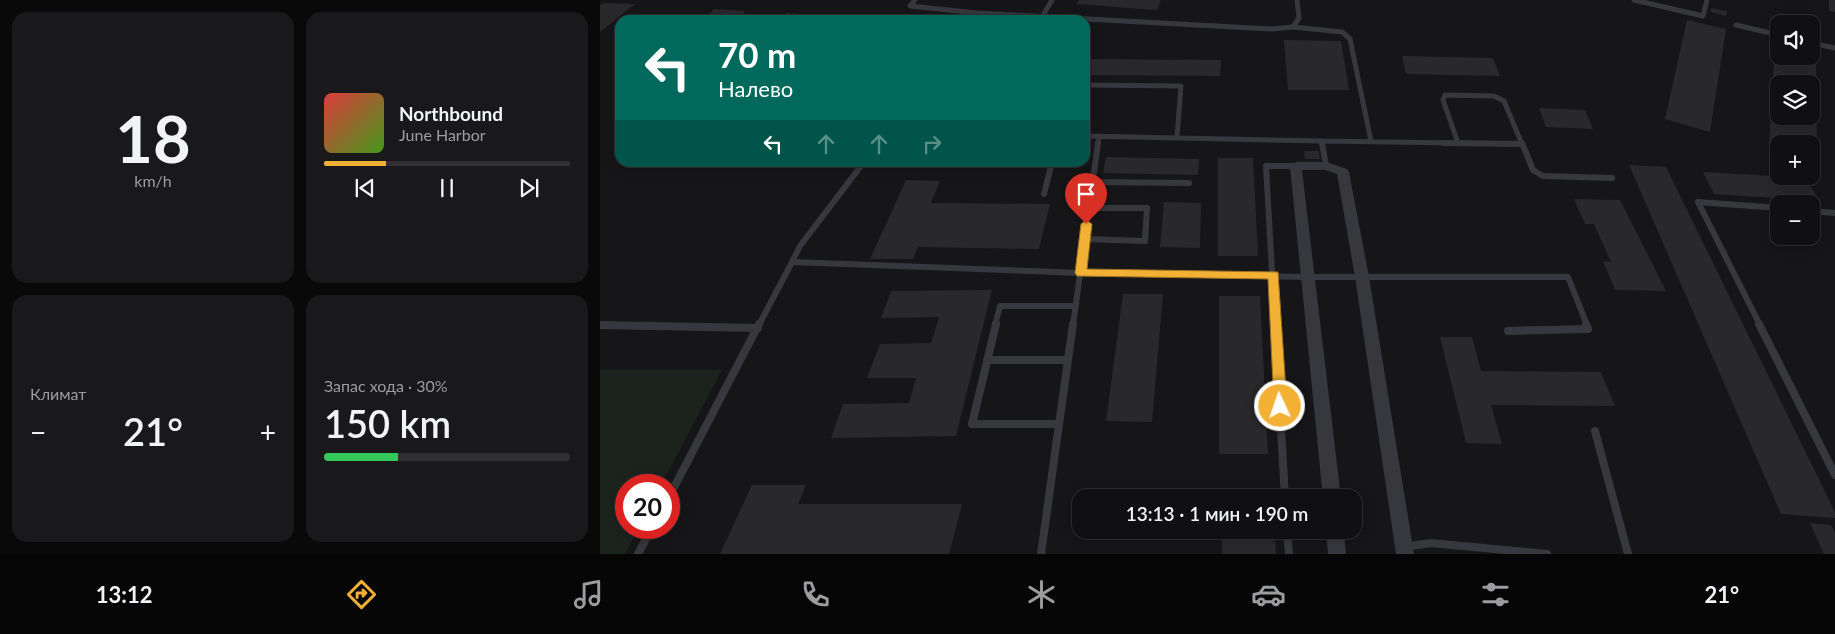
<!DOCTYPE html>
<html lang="ru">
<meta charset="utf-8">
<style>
:root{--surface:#101012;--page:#19191b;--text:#f1f3f6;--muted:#9c9d9f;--line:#303032;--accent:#f2b134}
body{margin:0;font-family:Lato,sans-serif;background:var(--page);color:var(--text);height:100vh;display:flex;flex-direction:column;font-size:19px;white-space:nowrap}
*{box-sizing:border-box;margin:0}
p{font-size:16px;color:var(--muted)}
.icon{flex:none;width:28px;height:28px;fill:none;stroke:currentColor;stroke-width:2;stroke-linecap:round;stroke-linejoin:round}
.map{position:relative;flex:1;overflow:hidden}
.details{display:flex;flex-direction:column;gap:12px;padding:12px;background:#09090a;width:600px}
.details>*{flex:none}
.hud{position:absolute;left:15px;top:15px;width:475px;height:152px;border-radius:15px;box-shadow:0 2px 12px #0003,0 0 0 1px var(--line);background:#00695c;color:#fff;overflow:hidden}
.buttons{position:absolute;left:1170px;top:15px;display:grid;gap:10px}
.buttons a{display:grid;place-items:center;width:50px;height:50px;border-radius:10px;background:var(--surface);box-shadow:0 2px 12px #0003,0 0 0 1px var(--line);font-size:25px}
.speed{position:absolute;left:15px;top:474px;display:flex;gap:10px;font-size:25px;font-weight:700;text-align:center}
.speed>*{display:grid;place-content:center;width:65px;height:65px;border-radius:50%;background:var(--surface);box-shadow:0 2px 12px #0003,0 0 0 1px var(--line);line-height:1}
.speed .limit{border:8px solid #d22;background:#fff;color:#111}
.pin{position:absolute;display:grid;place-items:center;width:42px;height:42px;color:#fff;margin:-51px -21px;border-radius:50% 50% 50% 0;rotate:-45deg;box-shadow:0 0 5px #0007}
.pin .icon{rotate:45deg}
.me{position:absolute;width:55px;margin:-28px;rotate:357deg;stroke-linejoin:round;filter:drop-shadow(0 0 4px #0008)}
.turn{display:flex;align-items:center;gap:18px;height:105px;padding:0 20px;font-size:22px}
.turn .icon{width:65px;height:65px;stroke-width:2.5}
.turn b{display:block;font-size:35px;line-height:42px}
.lanes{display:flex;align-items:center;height:48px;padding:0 20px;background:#0003;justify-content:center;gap:25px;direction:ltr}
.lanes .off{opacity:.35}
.big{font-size:38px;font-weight:600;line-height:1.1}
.details .card{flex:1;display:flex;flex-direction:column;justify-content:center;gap:8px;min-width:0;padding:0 18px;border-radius:15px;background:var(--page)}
.details .dial{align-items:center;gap:0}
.dial b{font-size:65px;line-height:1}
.song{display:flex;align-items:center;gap:15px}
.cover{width:60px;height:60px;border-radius:8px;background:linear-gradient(135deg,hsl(0 70% 55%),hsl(100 70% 35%))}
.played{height:5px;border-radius:2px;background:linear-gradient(90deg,var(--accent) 25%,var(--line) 25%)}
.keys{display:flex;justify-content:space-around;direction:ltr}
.heat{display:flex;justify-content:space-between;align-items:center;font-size:28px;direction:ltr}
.charge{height:8px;border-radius:4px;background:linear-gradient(90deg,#34c759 30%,var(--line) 0)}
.details .tiles{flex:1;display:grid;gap:12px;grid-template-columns:repeat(2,1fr)}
.trip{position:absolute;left:472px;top:489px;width:290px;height:50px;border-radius:15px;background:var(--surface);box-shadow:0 2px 12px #0003,0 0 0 1px var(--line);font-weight:600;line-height:50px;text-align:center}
.tabs{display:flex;height:80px;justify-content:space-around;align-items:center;background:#060607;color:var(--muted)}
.tabs .icon{width:35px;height:35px}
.tabs .active{color:var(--accent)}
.tabs b{font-size:22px;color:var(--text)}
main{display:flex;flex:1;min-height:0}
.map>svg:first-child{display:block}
.green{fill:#1c231d}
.building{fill:#29292c;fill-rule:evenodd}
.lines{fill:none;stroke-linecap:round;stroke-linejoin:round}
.lane-far2{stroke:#37383d;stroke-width:5}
.lane-far1{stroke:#37383d;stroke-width:6}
.lane{stroke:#37383d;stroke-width:8}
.street{fill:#37383d;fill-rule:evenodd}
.route{fill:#f2b134;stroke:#9d7322}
</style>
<main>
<section class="details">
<div class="tiles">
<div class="card dial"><b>18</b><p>km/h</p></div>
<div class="card">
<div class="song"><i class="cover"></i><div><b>Northbound</b><p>June Harbor</p></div></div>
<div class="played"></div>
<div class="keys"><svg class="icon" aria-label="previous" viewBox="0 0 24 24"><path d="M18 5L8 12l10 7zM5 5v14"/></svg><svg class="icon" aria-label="pause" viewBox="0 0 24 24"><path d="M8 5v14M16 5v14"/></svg><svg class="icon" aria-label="next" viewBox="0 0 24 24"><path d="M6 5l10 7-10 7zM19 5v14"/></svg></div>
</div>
<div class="card"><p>Климат</p>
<div class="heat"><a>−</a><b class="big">21°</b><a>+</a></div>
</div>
<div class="card"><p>Запас хода · 30%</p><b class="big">150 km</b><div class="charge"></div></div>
</div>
</section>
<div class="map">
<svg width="1235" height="554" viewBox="0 0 1235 554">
<rect width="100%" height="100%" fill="#161618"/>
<path class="green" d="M0 370H122L61 485H26V528H39L25 554H0Z"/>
<path class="building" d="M479 0H561L557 10 476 4Z
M1229 0H1235V12L1229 11Z
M4 3 35 4 0 32V5Z
M1111 8 1127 11 1126 16 1111 12Z
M114 9 146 11 136 20H102Z
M186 13 218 15 213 20H179Z
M1087 20 1126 29 1110 132 1065 119Z
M684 40 741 41 749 90H688Z
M1175 42H1179V56H1211V50L1216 51 1217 159 1211 158V144H1179V149L1169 146ZM1179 84H1211V116H1179Z
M802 56 893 58 900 76 806 74Z
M485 59 621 60 620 76 485 75Z
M939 108 985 110 993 129 946 127Z
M704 151H719L720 159H705Z
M506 157 599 159 598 175 503 173Z
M618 158H653L658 256H618Z
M1029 165 1066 167 1235 512V518L1181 514Z
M1103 172 1205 178 1220 201 1114 194Z
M306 180 340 181 331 203 450 204 439 249 318 247 313 259H270Z
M974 199 1020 200 1066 291 1015 290 1003 261 1011 262 994 224H985Z
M564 202 601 203 600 248 560 247Z
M392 290 356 436 231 438 243 404 309 403 316 378H267L280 344 331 343 339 317 281 318 291 291Z
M523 294H563L552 422 506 421Z
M619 296H660L668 454H619Z
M840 337H872L881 371 1001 372 1015 406 891 405 902 444 866 443Z
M152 485H206L198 504H362L349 554H120Z
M1210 523 1231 525 1235 533V554H1224Z
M622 530H675L676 554H622Z"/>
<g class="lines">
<path class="lane-far2" d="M315 0 310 6 377 13
M1034 0 1103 16 1107 0
M442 17 452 0
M372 20 377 13 671 29 693 27 699 18 697 0
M1136 25 1179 35
M693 27 742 32 750 39 771 141
M1211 43 1235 48
M485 85 581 86 577 137
M485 136 722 141V144
M722 141 922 144
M858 143 843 100 845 95 894 96 904 101 922 144
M498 144 499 136"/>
<path class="lane-far1" d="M722 143 726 166
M843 143 922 144
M922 143 933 170 943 176 1012 178
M493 182 589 183
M444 194 452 162
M1211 211 1235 213
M484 239 545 241 547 208H489
M192 262 200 246 264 162
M0 325H21
M159 325 192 262 481 273 709 277H968L987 325
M395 325 400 306H476
M473 325 498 143
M675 325 666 166H696
M1160 325 1098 202 1179 208"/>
<path class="lane" d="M396 324 372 424H458
M675 324 685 498
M1159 324 1235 475
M0 325 158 328
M908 331 988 329 986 324
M387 360H468
M995 431 1028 554
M69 497 159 324
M687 530 689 554
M804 547 831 543 947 554
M38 554 52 528
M441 554 473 324"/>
<path class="street" d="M696 162H726L747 169 749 172 769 277 814 554H796L755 277 737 174 725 170H702L741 498H723L690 166Z
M726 530H744L746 554H728Z"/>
</g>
<path class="route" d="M486 220 492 224 487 269 678 272 687 406 685 410 680 412 675 410 674 406 668 279 477 276 475 273 481 224Z"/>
</svg>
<div class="buttons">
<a><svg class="icon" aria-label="sound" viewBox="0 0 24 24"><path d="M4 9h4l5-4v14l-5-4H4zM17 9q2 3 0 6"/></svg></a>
<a><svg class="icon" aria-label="layers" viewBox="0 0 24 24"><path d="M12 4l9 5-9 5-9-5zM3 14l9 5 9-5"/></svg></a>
<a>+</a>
<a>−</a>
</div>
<div class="speed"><div class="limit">20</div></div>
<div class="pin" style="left:486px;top:224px;background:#d93025"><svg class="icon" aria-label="arrive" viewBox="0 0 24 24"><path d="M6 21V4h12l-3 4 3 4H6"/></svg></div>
<svg class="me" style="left:680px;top:406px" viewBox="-20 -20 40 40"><circle r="17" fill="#f2b134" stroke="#fff" stroke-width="3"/><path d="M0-11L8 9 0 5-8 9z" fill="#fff"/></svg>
<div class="trip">13:13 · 1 мин · 190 m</div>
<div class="hud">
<div class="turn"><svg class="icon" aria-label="left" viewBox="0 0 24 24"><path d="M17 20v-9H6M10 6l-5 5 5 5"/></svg><div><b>70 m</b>Налево</div></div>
<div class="lanes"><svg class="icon" aria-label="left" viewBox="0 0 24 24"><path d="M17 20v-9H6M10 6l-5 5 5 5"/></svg><svg class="icon off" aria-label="ahead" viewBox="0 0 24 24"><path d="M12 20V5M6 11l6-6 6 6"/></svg><svg class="icon off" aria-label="ahead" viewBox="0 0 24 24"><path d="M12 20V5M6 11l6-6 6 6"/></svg><svg class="icon off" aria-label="right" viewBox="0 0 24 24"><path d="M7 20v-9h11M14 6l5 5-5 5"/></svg></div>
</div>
</div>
</main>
<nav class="tabs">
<b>13:12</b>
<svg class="icon active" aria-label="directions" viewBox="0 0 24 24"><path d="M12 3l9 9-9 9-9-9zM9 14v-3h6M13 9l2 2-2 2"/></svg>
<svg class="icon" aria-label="music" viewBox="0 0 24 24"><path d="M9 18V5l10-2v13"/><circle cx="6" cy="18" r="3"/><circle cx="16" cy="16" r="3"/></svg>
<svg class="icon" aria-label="phone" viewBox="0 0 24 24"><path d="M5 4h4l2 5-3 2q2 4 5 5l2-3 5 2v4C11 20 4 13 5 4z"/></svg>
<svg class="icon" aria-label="climate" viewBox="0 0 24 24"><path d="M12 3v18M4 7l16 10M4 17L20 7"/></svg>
<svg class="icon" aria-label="car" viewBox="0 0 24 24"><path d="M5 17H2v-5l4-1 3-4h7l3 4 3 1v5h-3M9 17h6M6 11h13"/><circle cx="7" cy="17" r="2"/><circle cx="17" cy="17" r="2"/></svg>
<svg class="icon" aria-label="filters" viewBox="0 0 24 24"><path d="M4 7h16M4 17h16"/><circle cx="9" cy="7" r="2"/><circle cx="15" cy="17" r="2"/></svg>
<b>21°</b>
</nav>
